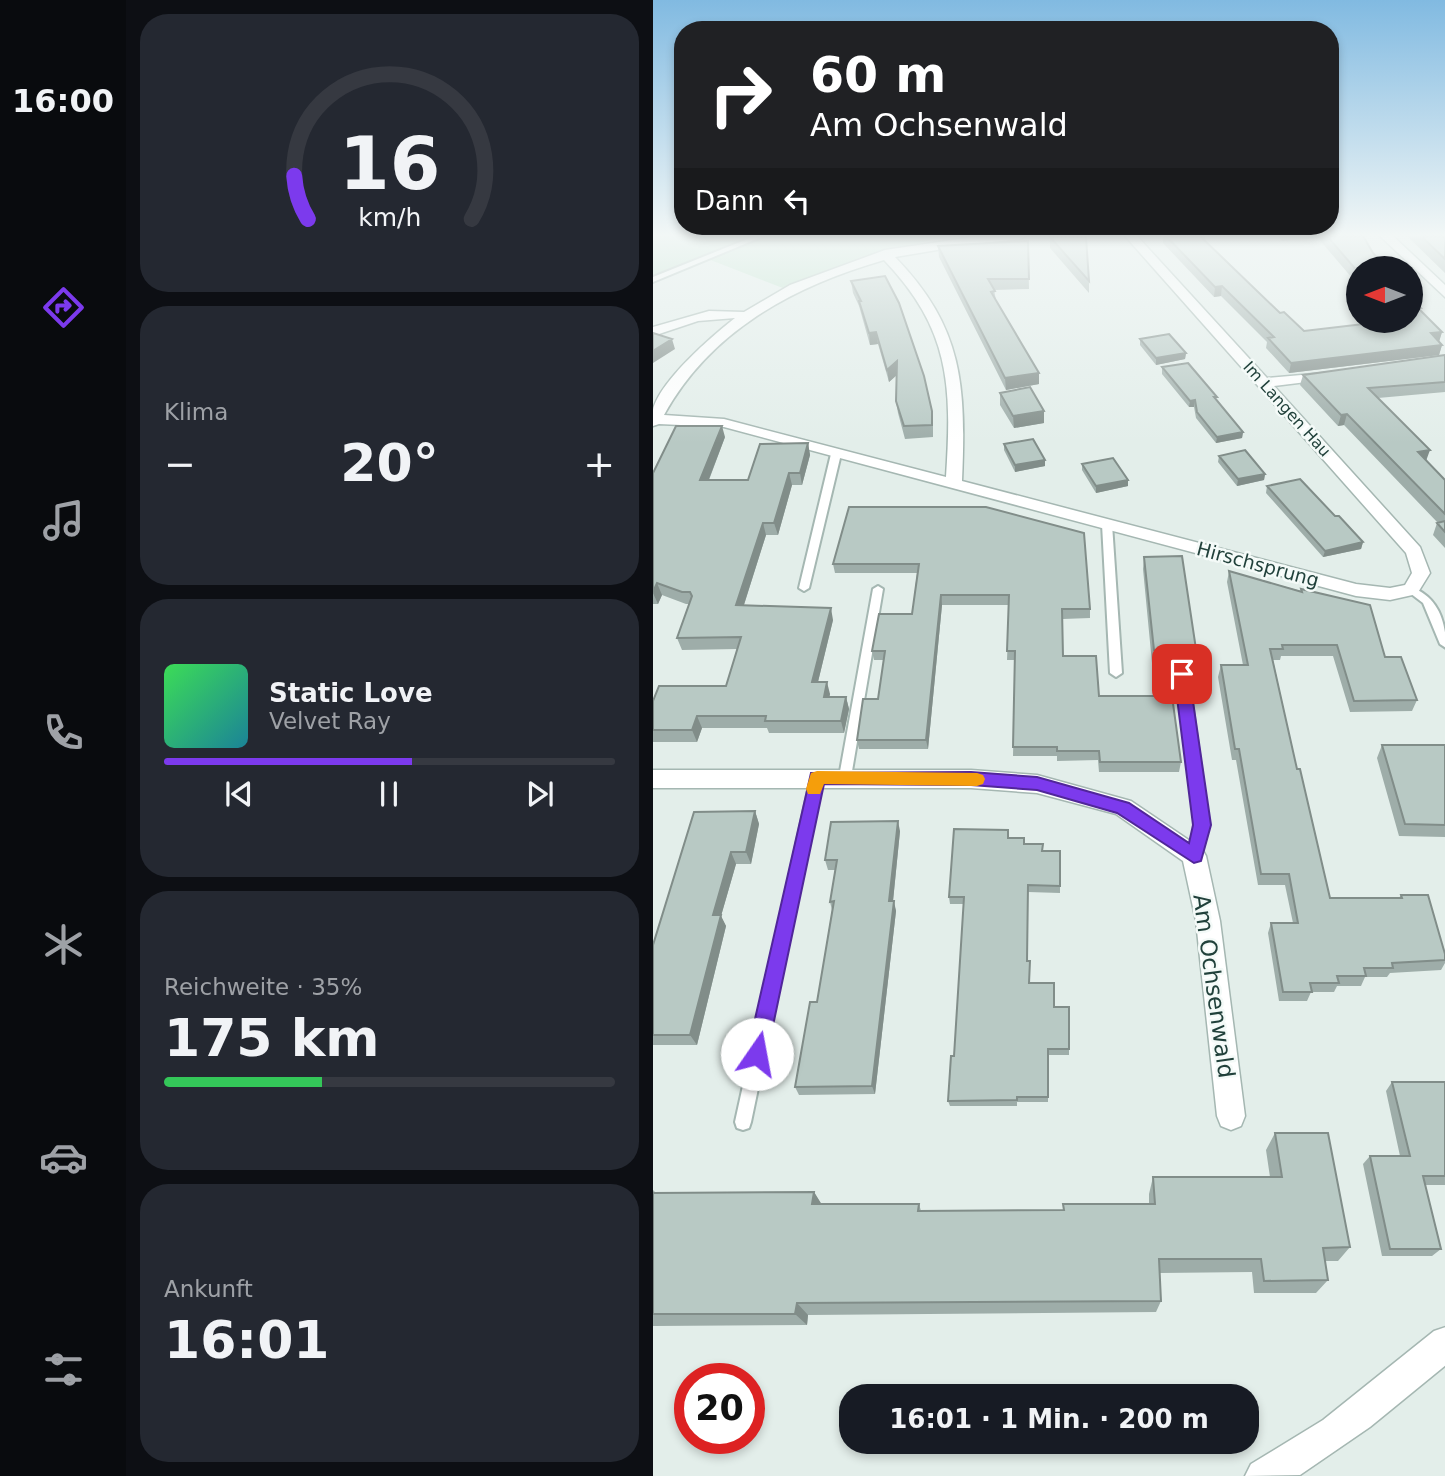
<!DOCTYPE html>
<html lang="de">
<meta charset="utf-8">
<style>
:root{--surface:#171b24;--page:#242831;--text:#f1f3f6;--muted:#9ea1a6;--line:#363941;--accent:#7c3aed}
body{margin:0;font-family:"DejaVu Sans",sans-serif;background:var(--page);color:var(--text);height:100vh;display:flex;flex-direction:column;font-size:26px;white-space:nowrap}
*{box-sizing:border-box;margin:0}
p{font-size:23px;color:var(--muted)}
.icon{flex:none;width:38px;height:38px;fill:none;stroke:currentColor;stroke-width:2;stroke-linecap:round;stroke-linejoin:round}
.map{position:relative;flex:1;overflow:hidden}
.panel{display:flex;flex-direction:column;gap:14px;padding:14px;background:#0d0f14;width:527px}
.panel>*{flex:none}
.banner{position:absolute;left:21px;top:21px;width:665px;height:214px;border-radius:28px;box-shadow:0 4px 10px #0003;background:#202124;color:#fff;overflow:hidden}
.needle{width:46px;rotate:270deg}
.tools{position:absolute;left:693px;top:256px;display:grid;gap:14px}
.tools a{display:grid;place-items:center;width:77px;height:77px;border-radius:50%;background:var(--surface);box-shadow:0 4px 10px #0003;font-size:35px}
.speed{position:absolute;left:21px;top:1363px;display:flex;gap:14px;font-size:35px;font-weight:700;text-align:center}
.speed>*{display:grid;place-content:center;width:91px;height:91px;border-radius:50%;background:var(--surface);box-shadow:0 4px 10px #0003;line-height:1}
.speed .limit{border:10px solid #d22;background:#fff;color:#111}
.pin{position:absolute;display:grid;place-items:center;width:60px;height:60px;color:#fff;margin:-30px;border-radius:14px;box-shadow:0 4px 10px #0006}
.me{position:absolute;width:77px;margin:-38px;rotate:12deg;stroke-linejoin:round;filter:drop-shadow(0 0 5px #0008)}
.turn{display:flex;align-items:center;gap:24px;height:147px;padding:0 21px;font-size:32px}
.turn .icon{width:91px;height:91px;stroke-width:2.5}
.turn b{display:block;font-size:49px;line-height:60px}
.then{display:flex;align-items:center;height:66px;padding:0 21px;background:#0003;gap:14px;font-size:26px}
.big{font-size:52px;font-weight:800;line-height:1.1}
.panel .widget{flex:1;display:flex;flex-direction:column;justify-content:center;gap:10px;min-width:0;padding:0 24px;border-radius:28px;background:var(--page)}
.panel .dial{align-items:center;gap:0}
.dial svg{height:182px;overflow:visible;fill:none;stroke:var(--line);stroke-width:7;stroke-linecap:round;text-anchor:middle}
.dial text{fill:var(--text);stroke:none}
.song{display:flex;align-items:center;gap:21px}
.cover{width:84px;height:84px;border-radius:10px;background:linear-gradient(135deg,hsl(130 70% 55%),hsl(190 70% 35%))}
.played{height:7px;border-radius:4px;background:linear-gradient(90deg,var(--accent) 55%,var(--line) 55%)}
.keys{display:flex;justify-content:space-around;direction:ltr}
.heat{display:flex;justify-content:space-between;align-items:center;font-size:38px;direction:ltr}
.charge{height:10px;border-radius:5px;background:linear-gradient(90deg,#34c759 35%,var(--line) 0)}
.trip{position:absolute;left:186px;top:1384px;width:420px;height:70px;border-radius:28px;background:var(--surface);box-shadow:0 4px 10px #0003;font-weight:800;line-height:70px;text-align:center}
main{display:flex;flex:1;min-height:0}
.tabs{display:flex;flex-direction:column;width:126px;justify-content:space-around;align-items:center;background:#090b0e;color:var(--muted)}
.tabs .icon{width:49px;height:49px}
.tabs .active{color:var(--accent)}
.tabs b{font-size:32px;color:var(--text)}
.map>svg:first-child{display:block}
.green{fill:#bbe1c8}
.lines{fill:none;stroke-linecap:round;stroke-linejoin:round}
.service-casing{stroke:#a5b7b2;stroke-width:4}
.minor-casing{stroke:#a5b7b2;stroke-width:3}
.tertiary-casing{stroke:#a5b7b2;stroke-width:3}
.service{fill:#fff;fill-rule:evenodd}
.minor{fill:#fff;fill-rule:evenodd}
.tertiary{fill:#fff;fill-rule:evenodd}
.wall{fill:#9eada9}
.shaded-wall{fill:#818d89}
.building{fill:#b8c9c4;stroke:#818d89;stroke-width:2}
.route{fill:#7c3aed;stroke:#51269a;stroke-width:2}
.slow{fill:#f59e0b}
.labels{text-anchor:middle;dominant-baseline:central;stroke-width:5;stroke-linejoin:round;paint-order:stroke}
.far-street-label{font-size:16px;fill:#21413b;stroke:#f4faf8}
.street-label{font-size:19px;fill:#21413b;stroke:#f4faf8}
.near-street-label{font-size:23px;fill:#21413b;stroke:#f4faf8}
</style>
<main>
<nav class="tabs">
<b>16:00</b>
<svg class="icon active" aria-label="directions" viewBox="0 0 24 24"><path d="M12 3l9 9-9 9-9-9zM9 14v-3h6M13 9l2 2-2 2"/></svg>
<svg class="icon" aria-label="music" viewBox="0 0 24 24"><path d="M9 18V5l10-2v13"/><circle cx="6" cy="18" r="3"/><circle cx="16" cy="16" r="3"/></svg>
<svg class="icon" aria-label="phone" viewBox="0 0 24 24"><path d="M5 4h4l2 5-3 2q2 4 5 5l2-3 5 2v4C11 20 4 13 5 4z"/></svg>
<svg class="icon" aria-label="climate" viewBox="0 0 24 24"><path d="M12 3v18M4 7l16 10M4 17L20 7"/></svg>
<svg class="icon" aria-label="car" viewBox="0 0 24 24"><path d="M5 17H2v-5l4-1 3-4h7l3 4 3 1v5h-3M9 17h6M6 11h13"/><circle cx="7" cy="17" r="2"/><circle cx="17" cy="17" r="2"/></svg>
<svg class="icon" aria-label="filters" viewBox="0 0 24 24"><path d="M4 7h16M4 17h16"/><circle cx="9" cy="7" r="2"/><circle cx="15" cy="17" r="2"/></svg>
</nav>
<section class="panel">
<div class="widget dial"><svg viewBox="0 0 100 80">
<path d="M14 69A42 42 0 1 1 86 69"/>
<path d="M14 69A42 42 0 0 1 8 50" stroke="#7c3aed"/>
<text x="50" y="56" font-size="32" font-weight="700">16</text>
<text x="50" y="72" font-size="11">km/h</text>
</svg></div>
<div class="widget"><p>Klima</p>
<div class="heat"><a>−</a><b class="big">20°</b><a>+</a></div>
</div>
<div class="widget">
<div class="song"><i class="cover"></i><div><b>Static Love</b><p>Velvet Ray</p></div></div>
<div class="played"></div>
<div class="keys"><svg class="icon" aria-label="previous" viewBox="0 0 24 24"><path d="M18 5L8 12l10 7zM5 5v14"/></svg><svg class="icon" aria-label="pause" viewBox="0 0 24 24"><path d="M8 5v14M16 5v14"/></svg><svg class="icon" aria-label="next" viewBox="0 0 24 24"><path d="M6 5l10 7-10 7zM19 5v14"/></svg></div>
</div>
<div class="widget"><p>Reichweite · 35%</p><b class="big">175 km</b><div class="charge"></div></div>
<div class="widget"><p>Ankunft</p><b class="big">16:01</b></div>
</section>
<div class="map">
<svg width="793" height="1476" viewBox="0 0 793 1476">
<rect width="100%" height="100%" fill="#e3eeea"/>
<path class="green" d="M0 236H290L192 266 135 290 55 259 7 278 0 275Z"/>
<g class="lines">
<g class="service-casing">
<path id="service" d="M102 236H111L0 282V277Z
M183 451 188 454 156 588 151 591 146 588 178 454Z
M454 521 459 524 469 673 463 677 457 673 449 524Z
M225 586 230 589 198 777 196 781H188L186 777 220 589Z
M758 587C785 597 793 621 793 648L787 644 770 603 753 590Z
M529 670 535 674 556 825 548 856 546 860 541 862 536 860 534 856 542 825 523 674Z
M164 772 168 773 170 777 98 1122 96 1128 90 1130 84 1128 82 1122 158 777 160 773Z"/>
</g>
<g class="minor-casing">
<path id="minor" d="M373 236 367 239 320 244 242 257C311 328 313 387 309 481L703 584 737 588 752 585 759 573 753 553 472 236H484L614 378 683 372V378L678 379 621 386 767 547 777 573 764 594 737 600 703 596 71 427 6 424 0 426C0 421 0 414 0 410 7 381 59 336 82 318L45 321 0 336V327L56 311 91 312 137 285 232 250 320 237ZM231 260C297 329 299 385 293 477L71 419 11 415C58 330 141 286 231 260Z
M727 236H740L793 286V298Z
M0 770H318L384 775 478 801 549 849 553 856 567 921 592 1116 588 1126 578 1130 568 1126 564 1116 543 921 530 861 463 814 384 793 318 788H0Z"/>
</g>
<g class="tertiary-casing">
<path id="tertiary" d="M793 1327V1365L717 1427 647 1475 592 1476 598 1464 670 1420 781 1331Z"/>
</g>
<use href="#service" class="service"/>
<use href="#minor" class="minor"/>
<use href="#tertiary" class="tertiary"/>
</g>
<path class="wall" d="M510 236H552V240L627 313 651 331 718 323 715 320H758V296L768 308 767 310 789 332 786 341 789 345 786 355 636 373 613 348 614 342 568 296 561 297 510 243Z
M625 236H710L705 268V285L665 238 629 241Z
M754 236H790L792 239V273Z
M397 237 436 281V293L397 248Z
M375 241 376 289 341 290 343 300 386 384 353 390 286 257 285 246Z
M198 281 280 423V437L252 439 245 413 243 401 244 375 236 382 225 344 217 345 206 306 200 293Z
M704 295H705V309L702 305Z
M487 339 533 353 532 359 503 365 487 345Z
M792 355V392L725 398 773 461 792 480V548L780 535 784 523H785L691 425 685 426 647 385 650 375Z
M509 367 563 400 590 432 589 438 563 443 543 418 541 407H536L509 374Z
M347 393 391 411V423L361 428 347 405Z
M72 437 56 480H95L155 443 157 455 149 485H139L125 535H113L91 605 180 620 165 682 177 694 176 697H193L196 709 191 733H116L114 728H49L44 742H0V701L73 686 84 649 29 650 24 638 36 604H33L9 595 5 604H0V473Z
M351 444 392 460V466L362 472 351 450Z
M566 456 612 474 611 480 584 486 565 462Z
M429 464 475 480V486L443 493 429 470Z
M614 486 682 516 710 542 708 549 670 557 613 493Z
M196 507 437 609V618L410 619V656L446 696 528 762 526 772H446L445 760 404 761V756H360L362 660H354L356 605H289L275 749H206L204 740 225 699 231 660H221L219 651 259 614 264 573H182L180 564Z
M491 557 543 649 541 662 499 663 490 569Z
M576 571 648 591V589L732 657 764 700 759 711 697 712 680 656H628L627 660H620L644 769 677 898H746L748 895 792 954V963L788 970 737 973 734 977H712L708 986H684L681 992H658L654 1001H626L615 933 618 923H640L632 885H605L583 760H579L565 677 568 665H590L574 582Z
M729 745H792V837L746 836 724 758Z
M102 811 106 824 98 864H83L68 916 73 926 44 1045H0V945Z
M247 831 240 901 243 911 222 1094 146 1095 142 1087 164 1002 179 910 177 902 182 870H175L172 860Z
M355 838 371 844H390V851H407V893L375 892 374 961 377 983 401 1007H416V1055H395V1102H364V1106H297L295 1101 301 1056 311 904H297L296 897Z
M739 1082H792V1185H772L788 1249 779 1256H729L710 1164 717 1156H747L733 1091Z
M622 1133 697 1247 685 1261H672L675 1280 663 1293H601L599 1272 507 1273 508 1301 503 1312 155 1315 154 1325 0 1326V1190L3 1193 161 1192 168 1204H266L268 1211 410 1210V1204H496V1194L500 1177H617L613 1150Z"/>
<path class="shaded-wall" d="M569 286 568 296 561 297 562 287Z
M223 332 225 344 217 345 216 333Z
M789 332 786 342 778 333Z
M19 339 22 349 0 363V351Z
M789 345 786 355 636 373 638 363Z
M533 353 532 359 503 365V358Z
M244 361 246 373 236 382 234 370Z
M386 373V384L353 390 352 378Z
M542 400 541 407H536L537 401Z
M391 411V423L361 428 360 416Z
M694 414 691 425 685 426 688 415Z
M69 426 72 437 51 492 47 480Z
M590 432 589 438 563 443 564 437Z
M155 443 157 455 149 485 147 473Z
M777 450 773 461 765 452Z
M392 460V466L362 472V465Z
M136 473 139 485 125 535 121 523Z
M612 474 611 480 584 486 585 479Z
M475 480V486L443 493V486Z
M110 523 113 535 87 617 83 605Z
M710 542 708 549 670 557 672 551Z
M4 583 9 595 5 604 0 593Z
M288 595 289 605 275 749 273 740Z
M178 608 180 620 162 694 159 682Z
M174 682 177 694 174 709 171 697Z
M193 697 196 709 191 733 188 721Z
M44 716 49 728 44 742 39 730Z
M102 811 106 824 98 864 93 852Z
M245 821 247 831 239 911 236 901Z
M78 852 83 864 68 916 73 926 44 1045 37 1035 60 915Z
M241 901 243 911 222 1094 219 1086Z
M161 1192 171 1208 159 1204Z
M144 1303 155 1315 154 1325 142 1314Z"/>
<path class="building" d="M513 236H552L548 237 627 313 631 312 651 331 728 322 726 320H758V296L768 308H765L789 332 778 333 789 345 638 363 615 338 621 337 569 286 562 287Z
M674 236H710L720 253 733 268H705V272Z
M768 236H790L792 239V259Z
M397 237H433L436 281Z
M375 241 376 279H335L342 291 338 292 386 373 352 378 285 246Z
M232 276 246 303 271 376 279 411V425L251 426 243 401 244 361 234 370 223 332 216 333 206 301H208L198 281Z
M0 333 19 339 0 351Z
M516 334 533 353 503 358 487 339Z
M792 355V382L715 388 777 450 765 452 792 480V514L694 414 688 415 650 375Z
M535 363 564 397H561L590 432 564 437 544 412 542 400 537 401 509 367Z
M377 387 391 411 360 416 347 393Z
M23 426H69L47 480H95L107 444 155 443 147 473H136L121 523H110L83 605 178 608 159 682H174L171 697H193L188 721H112L113 716H44L39 730H0V701L6 686H73L88 637 24 638 39 596 37 592H29L4 583 0 592V473Z
M380 439 392 460 362 465 351 444Z
M592 450 612 474 585 479 566 456Z
M460 458 475 480 443 486 429 464Z
M647 479 682 516H686L710 542 672 551 614 486Z
M196 507H333L431 533 437 609H409L410 656H443L446 696H519L528 762H447L446 751H404V747H360L362 651H354L356 595H288L273 740H204L210 699H225L232 651H219L226 614H259L266 564H180Z
M792 521V532L784 523Z
M529 556 543 649 501 650 491 557Z
M576 571 649 592 648 589 717 605 732 657H748L764 700 701 701 684 645H629L630 649H617L644 769H647L677 898H749L748 895H775L792 954V960L739 963 740 968H711L713 976H684L686 983H657L659 992H630L618 923H645L636 874H608L586 749H582L568 665H595Z
M729 745H792V825L752 824Z
M102 811 93 852H78L60 915H68L37 1035H0V945L41 812Z
M245 821 236 901H241L219 1086 142 1087 157 1002H164L181 901 177 902 184 860H172L178 822Z
M301 829 355 830V838H371V844H390L389 851H407V886L375 885 374 961H377L376 983H401V1007H416V1049H395V1097H364V1100L295 1101 298 1056H301L311 897H296Z
M739 1082H792V1176H770L788 1249H737L717 1156H757Z
M622 1133H675L697 1247 670 1248 675 1280 611 1281 608 1259H506L508 1301 144 1303 142 1314H0V1193L161 1192 159 1204H266L265 1211 411 1210 410 1204H502L500 1177H629Z"/>
<linearGradient id="sky" x2="0" y2="1"><stop stop-color="#81bae1"/><stop offset="0.53" stop-color="#f2f7f6"/><stop offset="1" stop-color="#f2f7f6" stop-opacity="0"/></linearGradient>
<rect width="793" height="443" fill="url(#sky)"/>
<path class="route" d="M529 669 536 674 558 825 548 861 541 863 464 813 384 790 318 785 171 784 114 1054 111 1061 104 1064 97 1061 94 1054 158 773 318 772 384 777 476 803 536 843 540 825 521 674Z"/>
<path class="slow" d="M164 771 324 773 330 775 332 779 330 784 324 786 171 784 167 794H155L153 789 158 773Z"/>
<g class="labels">
<g class="far-street-label">
<text transform="translate(634 409) rotate(48)">Im Langen Hau</text>
</g>
<g class="street-label">
<text transform="translate(605 564) rotate(15)">Hirschsprung</text>
</g>
<g class="near-street-label">
<text transform="translate(561 986) rotate(82)">Am Ochsenwald</text>
</g>
</g>
</svg>
<div class="tools">
<a><svg class="needle" viewBox="-14 -14 28 28"><path d="M0-13l5 13h-10z" fill="#e53935"/><path d="M0 13l5-13h-10z" fill="#9ea1a6"/></svg></a>
</div>
<div class="speed"><div class="limit">20</div></div>
<div class="pin" style="left:529px;top:674px;background:#d93025"><svg class="icon" aria-label="arrive" viewBox="0 0 24 24"><path d="M6 21V4h12l-3 4 3 4H6"/></svg></div>
<svg class="me" style="left:104px;top:1054px" viewBox="-20 -20 40 40"><circle r="19" fill="#fff"/><path d="M0-13L10 11 0 6-10 11z" fill="#7c3aed"/></svg>
<div class="trip">16:01 · 1 Min. · 200 m</div>
<div class="banner">
<div class="turn"><svg class="icon" aria-label="right" viewBox="0 0 24 24"><path d="M7 20v-9h11M14 6l5 5-5 5"/></svg><div><b>60 m</b>Am Ochsenwald</div></div>
<div class="then">Dann<svg class="icon" aria-label="left" viewBox="0 0 24 24"><path d="M17 20v-9H6M10 6l-5 5 5 5"/></svg></div>
</div>
</div>
</main>
